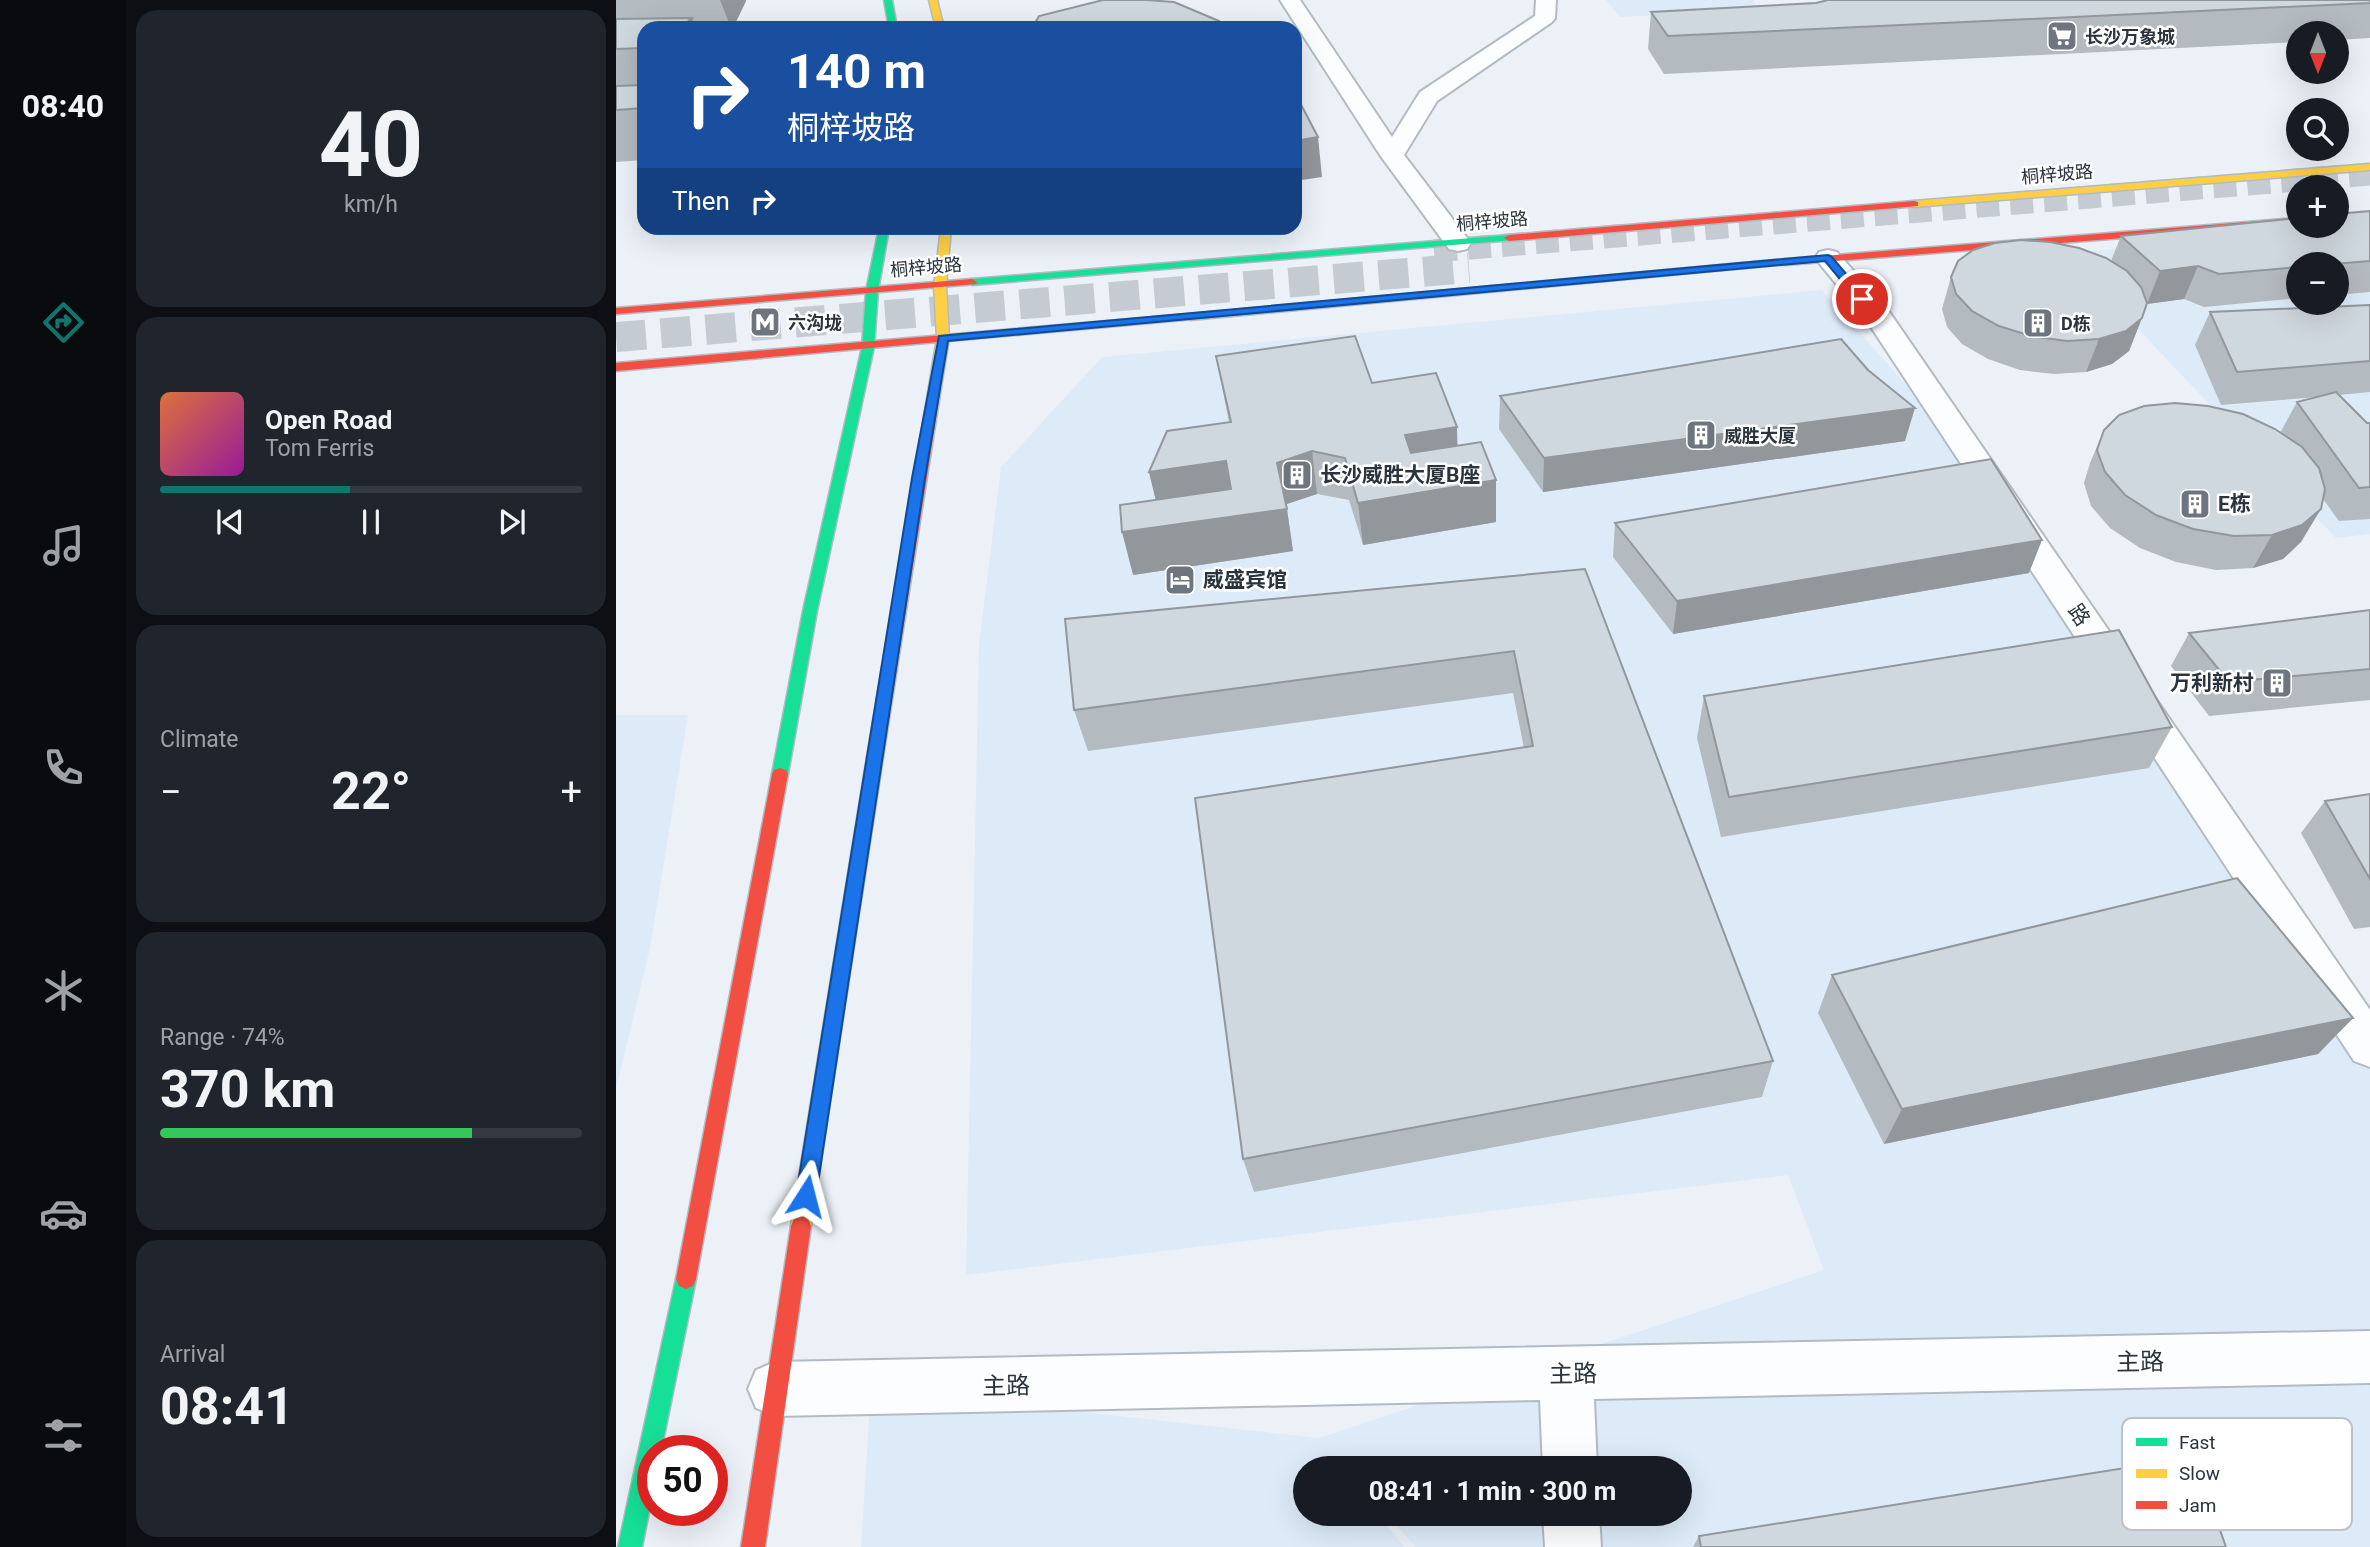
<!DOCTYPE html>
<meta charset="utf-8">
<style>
:root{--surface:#171b24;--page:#20242c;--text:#f1f3f6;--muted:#9ea1a6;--line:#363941;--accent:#0f766e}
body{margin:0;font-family:Roboto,"Noto Sans SC",sans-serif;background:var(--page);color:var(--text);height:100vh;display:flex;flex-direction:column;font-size:26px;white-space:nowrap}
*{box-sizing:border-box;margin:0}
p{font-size:23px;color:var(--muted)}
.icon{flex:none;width:38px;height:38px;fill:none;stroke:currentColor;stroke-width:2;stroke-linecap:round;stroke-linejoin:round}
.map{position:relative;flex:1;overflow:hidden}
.panel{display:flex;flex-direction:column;gap:10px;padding:10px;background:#0d0f14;width:490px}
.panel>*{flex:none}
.guide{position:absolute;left:21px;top:21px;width:665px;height:214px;border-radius:21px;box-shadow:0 7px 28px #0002;background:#1a4fa0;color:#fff;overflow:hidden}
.needle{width:46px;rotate:180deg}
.tools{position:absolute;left:1670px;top:21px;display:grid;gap:14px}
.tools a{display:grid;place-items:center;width:63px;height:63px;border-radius:50%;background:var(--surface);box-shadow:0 7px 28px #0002;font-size:35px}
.speed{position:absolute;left:21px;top:1435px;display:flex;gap:14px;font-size:35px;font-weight:700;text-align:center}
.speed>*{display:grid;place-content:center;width:91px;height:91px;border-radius:50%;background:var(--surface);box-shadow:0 7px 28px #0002;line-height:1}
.speed .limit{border:10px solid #d22;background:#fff;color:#111}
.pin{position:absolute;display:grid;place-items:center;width:60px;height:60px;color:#fff;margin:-30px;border:4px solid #fff;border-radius:50%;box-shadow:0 2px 7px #0007}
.me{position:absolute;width:77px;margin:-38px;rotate:9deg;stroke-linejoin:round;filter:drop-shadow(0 0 5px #0008)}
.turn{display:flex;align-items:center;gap:24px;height:147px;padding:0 35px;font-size:32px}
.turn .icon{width:91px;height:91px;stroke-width:2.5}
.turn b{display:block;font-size:49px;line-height:60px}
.then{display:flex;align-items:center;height:66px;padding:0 35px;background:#0003;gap:14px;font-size:26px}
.big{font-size:52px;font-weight:700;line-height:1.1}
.panel .widget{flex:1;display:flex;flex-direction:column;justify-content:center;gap:10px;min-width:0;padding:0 24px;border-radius:21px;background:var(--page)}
.panel .dial{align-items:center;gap:0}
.dial b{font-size:91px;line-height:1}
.song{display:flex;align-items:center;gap:21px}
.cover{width:84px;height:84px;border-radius:10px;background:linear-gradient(135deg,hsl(20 70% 55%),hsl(300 70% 35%))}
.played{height:7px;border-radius:4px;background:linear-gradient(90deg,var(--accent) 45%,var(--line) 45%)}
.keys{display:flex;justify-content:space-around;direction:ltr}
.heat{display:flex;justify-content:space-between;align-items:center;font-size:38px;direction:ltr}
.charge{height:10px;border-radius:5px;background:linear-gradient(90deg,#34c759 74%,var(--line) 0)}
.trip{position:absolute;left:677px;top:1456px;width:399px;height:70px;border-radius:35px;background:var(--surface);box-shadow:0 7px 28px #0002;font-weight:700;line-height:70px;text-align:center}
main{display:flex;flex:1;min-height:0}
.tabs{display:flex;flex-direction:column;width:126px;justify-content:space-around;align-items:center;background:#090b0e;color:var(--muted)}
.tabs .icon{width:49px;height:49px}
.tabs .current{color:var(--accent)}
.tabs b{font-size:32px;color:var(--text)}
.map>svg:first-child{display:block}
.built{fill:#ddebf8;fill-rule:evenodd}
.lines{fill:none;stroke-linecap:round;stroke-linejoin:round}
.primary-tunnel-far1{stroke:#c4cbd2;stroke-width:23;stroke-dasharray:23 11;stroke-linecap:butt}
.primary-tunnel{stroke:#c4cbd2;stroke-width:30;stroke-dasharray:30 15;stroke-linecap:butt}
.street-casing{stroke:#b3bbc2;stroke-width:4}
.fast-casing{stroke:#b3bbc2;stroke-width:3}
.slow-casing{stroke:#b3bbc2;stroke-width:3}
.jam-casing{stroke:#b3bbc2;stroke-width:3}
.street{fill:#fcfdfe;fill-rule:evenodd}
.fast{fill:#16e098;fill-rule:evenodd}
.slow{fill:#ffcf43;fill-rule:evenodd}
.jam{fill:#f24e42;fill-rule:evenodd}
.wall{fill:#b3bac0}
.shaded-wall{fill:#92979c}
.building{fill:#d0d8df;stroke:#92979c;stroke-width:2}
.route{fill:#1a73e8;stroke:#114b97;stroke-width:2}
.labels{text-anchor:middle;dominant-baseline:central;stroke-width:5;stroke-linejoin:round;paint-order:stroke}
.far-poi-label{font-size:18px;font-weight:bold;fill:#29343e;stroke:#fff;text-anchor:start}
.far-street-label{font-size:18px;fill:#29343e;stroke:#fff}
.poi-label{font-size:21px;font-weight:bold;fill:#29343e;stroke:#fff;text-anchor:start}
.street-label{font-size:21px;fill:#29343e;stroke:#fff}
.near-street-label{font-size:24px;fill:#29343e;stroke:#fff}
.key{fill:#fff;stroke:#bfc2c5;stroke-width:2}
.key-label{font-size:19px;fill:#29343e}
</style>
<main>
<nav class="tabs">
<b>08:40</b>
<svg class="icon current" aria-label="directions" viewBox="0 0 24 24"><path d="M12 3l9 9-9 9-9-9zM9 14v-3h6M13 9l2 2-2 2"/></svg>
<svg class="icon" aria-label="music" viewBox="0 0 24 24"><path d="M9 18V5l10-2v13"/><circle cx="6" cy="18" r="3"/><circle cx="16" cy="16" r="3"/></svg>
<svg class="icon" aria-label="phone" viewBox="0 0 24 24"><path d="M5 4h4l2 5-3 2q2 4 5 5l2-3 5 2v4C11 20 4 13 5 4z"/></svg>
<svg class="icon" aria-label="climate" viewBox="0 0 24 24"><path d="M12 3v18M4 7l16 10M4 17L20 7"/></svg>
<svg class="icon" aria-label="car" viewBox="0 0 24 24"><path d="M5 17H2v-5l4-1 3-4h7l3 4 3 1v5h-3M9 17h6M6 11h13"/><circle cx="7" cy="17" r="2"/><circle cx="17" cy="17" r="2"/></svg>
<svg class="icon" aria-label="filters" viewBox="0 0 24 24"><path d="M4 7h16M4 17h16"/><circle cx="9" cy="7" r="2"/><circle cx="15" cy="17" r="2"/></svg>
</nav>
<section class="panel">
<div class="widget dial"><b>40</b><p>km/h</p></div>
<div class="widget">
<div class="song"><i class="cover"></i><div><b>Open Road</b><p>Tom Ferris</p></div></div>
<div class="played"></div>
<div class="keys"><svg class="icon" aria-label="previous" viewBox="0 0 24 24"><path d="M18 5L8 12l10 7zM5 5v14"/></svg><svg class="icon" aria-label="pause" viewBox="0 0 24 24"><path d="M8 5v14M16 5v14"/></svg><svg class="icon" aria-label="next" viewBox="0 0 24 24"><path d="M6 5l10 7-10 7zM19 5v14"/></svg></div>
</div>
<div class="widget"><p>Climate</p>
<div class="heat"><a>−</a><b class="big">22°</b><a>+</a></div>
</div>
<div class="widget"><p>Range · 74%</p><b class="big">370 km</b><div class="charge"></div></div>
<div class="widget"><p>Arrival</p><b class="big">08:41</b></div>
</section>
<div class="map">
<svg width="1754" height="1547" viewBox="0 0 1754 1547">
<rect width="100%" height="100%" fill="#ebf1f7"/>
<path class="built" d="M990 0H1138L1141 10 1004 17Z
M1710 226H1720L1754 243V534L1720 538 1451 254ZM1682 264H1720V303H1682Z
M1206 290 1368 473 1754 1009V1547H800L770 1514H1064V1468H730L713 1450 727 1468H690V1514H762L788 1547H245L255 1389 703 1438 1208 1270 1172 1175 350 1275 363 645 385 467 486 357Z
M0 715H72L34 948 0 1089Z"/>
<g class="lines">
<path class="primary-tunnel-far1" d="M818 251 1754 174"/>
<path class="primary-tunnel" d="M0 337 853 268"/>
<g class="street-casing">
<path id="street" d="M664 0H684L776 137 804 92 919 16 920 0H940L939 18 936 22 821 101 788 155 855 243 851 249 842 251 833 249 764 155Z
M1212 250 1221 252 1274 313 1754 1010V1067L1738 1061 1253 324 1199 258 1203 252Z
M1754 1331V1383L978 1399 981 1468H927L924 1400 159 1416 140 1408 132 1389 140 1370 159 1362Z
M927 1514H983L985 1547H929Z"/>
</g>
<g class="fast-casing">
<path id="fast" d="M268 0H276L281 28H273Z
M263 228H273L262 291 258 347 201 611 172 774 170 778H158L156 774 187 611 246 347 250 291Z
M893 235 897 236V240L356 285 351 282 356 279Z
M1169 259 1173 260V264L574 320 568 317 574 314Z
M70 1269 77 1272 80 1279 45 1451H37V1492L26 1547H2L60 1279 63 1272Z"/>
</g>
<g class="slow-casing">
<path id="slow" d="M313 0H321L328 28H320Z
M1754 164V170L1298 207 1293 204 1298 201Z
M325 228H335L330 286 333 338 325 387 319 391 313 387 321 338 318 286Z
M259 751 267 757 195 1226 192 1233 185 1236 178 1233 175 1226 251 757Z"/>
</g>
<g class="jam-casing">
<path id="jam" d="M1298 201 1302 202V206L893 241 888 238 893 235Z
M1682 218V224L1169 265 1164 262 1169 259Z
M356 279 361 282 360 284 0 314V308Z
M574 314 580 317 578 319 0 371V363Z
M319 383 325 387 267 757 259 763 251 757 313 387Z
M164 768 170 770 172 774 80 1279 77 1286 70 1289 63 1286 60 1279 156 774 158 770Z
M185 1216 192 1219 195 1226 149 1547H125L175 1226 178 1219Z"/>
</g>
<use href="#street" class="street"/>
<use href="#fast" class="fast"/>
<use href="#slow" class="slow"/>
<use href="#jam" class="jam"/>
</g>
<path class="wall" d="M0 0H130V1L117 28H28V160L0 162Z
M1754 0V38L1720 40V33H1682V42L1048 74 1032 49 1035 12 1200 3Z
M1754 211V292L1720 295V264H1682V298L1588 307 1568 299 1531 304 1513 351 1496 364 1470 372 1438 374 1404 370 1372 359 1346 344 1331 327 1326 309 1335 277 1495 261 1505 236Z
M1754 305V392L1723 395 1751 423H1754V519L1723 521 1707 499 1685 542 1667 559 1637 568 1600 570 1560 562 1524 548 1494 528 1475 506 1468 483 1474 463 1488 430 1664 433 1681 402 1701 397 1605 405 1579 345 1594 312Z
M600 356 756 383 842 445 880 480V522L747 545 733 500 701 494 670 504 677 551 517 575 540 500 533 472 613 422Z
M884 396 1289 441 927 492 883 429Z
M999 523 1413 573 1057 634 997 557Z
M969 569 1157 1061 1146 1097 638 1192 627 1159 908 748 897 693 472 751 458 710Z
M1754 610V700L1593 716 1555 666 1573 633Z
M1088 696 1556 727 1533 768 1105 837 1081 738Z
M1754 794V927L1738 929 1685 833 1709 801Z
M1216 975 1737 1018 1702 1054 1268 1144 1202 1013Z
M1083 1536 1085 1547H1077Z"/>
<path class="shaded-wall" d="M104 0H130V1L117 28H115Z
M76 18 80 28H64Z
M702 137 706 177 679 181V141Z
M1582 266 1568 299 1531 304 1544 271Z
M1526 318 1513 351 1496 364 1470 372 1483 339Z
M1299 408 1289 441 927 492 928 458Z
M841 427 842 469 791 477 789 435Z
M696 451 701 494 668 505 661 463Z
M610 461 618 504 543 514 533 472Z
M880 480V522L747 545 742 503Z
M671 509 677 551 517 575 506 532Z
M1705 509 1685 542 1667 559 1637 568 1656 535Z
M1426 540 1413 573 1057 634 1061 601Z
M1737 1018 1702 1054 1268 1144 1286 1109Z"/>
<path class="building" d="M487 0H530L558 2 603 21 604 28H416L423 16Z
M1212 0H1754V3L1052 36 1035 12 1200 3Z
M76 18 64 28H28V48L0 49V19Z
M28 85V108L0 110V86Z
M679 93 702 137 679 141Z
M1754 211V261L1717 264H1682V267L1603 274 1582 266 1544 271 1505 236 1682 218V226H1720V214Z
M1405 240 1434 242 1463 248 1490 258 1511 271 1525 287 1531 303 1526 318 1510 331 1483 339 1451 341 1415 336 1383 326 1356 311 1340 294 1335 277 1342 261 1357 250 1379 243Z
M1754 305V361L1621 372 1594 312Z
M739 336 756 383 820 373 841 427 789 435 795 453 865 442 880 480 742 503 729 458 696 451 661 463 671 509 506 532 504 505 615 489 610 461 533 472 551 431 615 422 600 356Z
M1225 339 1252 370 1299 408 928 458 884 396Z
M1720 392 1751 423H1754V487L1743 488 1681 402Z
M1559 403 1592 406 1627 414 1659 429 1686 447 1703 468 1709 489 1705 509 1686 525 1656 535 1618 536 1577 529 1540 515 1509 495 1489 472 1481 450 1488 430 1503 415 1528 406Z
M1375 459 1426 540 1061 601 999 523Z
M969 569 1157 1061 627 1159 579 798 917 746 898 651 458 710 449 619Z
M1754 610V669L1613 682 1573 633Z
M1503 630 1556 727 1113 797 1088 696Z
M1754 794V879L1709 801Z
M1621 878 1737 1018 1286 1109 1216 975Z
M1578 1457 1610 1547H1085L1083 1536Z"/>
<path class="route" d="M1212 255 1215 256 1250 297V301H1242L1209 261 332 341 309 478 200 1196 197 1202 190 1205 183 1202 180 1196 296 478 323 336Z"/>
<defs>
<g id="supermarket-square" transform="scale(1.575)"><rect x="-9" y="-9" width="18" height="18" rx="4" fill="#6d767f" stroke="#fff"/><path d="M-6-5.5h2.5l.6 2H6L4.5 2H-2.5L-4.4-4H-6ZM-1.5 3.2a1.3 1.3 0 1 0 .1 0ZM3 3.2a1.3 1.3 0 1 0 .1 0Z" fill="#fff"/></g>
<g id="metro-square" transform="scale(1.575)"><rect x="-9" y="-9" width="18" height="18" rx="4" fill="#6d767f" stroke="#fff"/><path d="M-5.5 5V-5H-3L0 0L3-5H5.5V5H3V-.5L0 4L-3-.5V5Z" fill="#fff"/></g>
<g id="building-square" transform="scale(1.575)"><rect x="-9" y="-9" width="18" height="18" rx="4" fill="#6d767f" stroke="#fff"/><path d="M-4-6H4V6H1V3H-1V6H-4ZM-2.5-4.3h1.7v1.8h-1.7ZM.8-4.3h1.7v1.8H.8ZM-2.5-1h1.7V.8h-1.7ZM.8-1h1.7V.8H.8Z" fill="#fff"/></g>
<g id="hotel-square" transform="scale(1.575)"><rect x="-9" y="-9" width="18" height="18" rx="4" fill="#6d767f" stroke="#fff"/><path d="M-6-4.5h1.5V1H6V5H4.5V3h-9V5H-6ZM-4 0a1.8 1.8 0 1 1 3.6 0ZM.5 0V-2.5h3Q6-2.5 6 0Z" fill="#fff"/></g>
</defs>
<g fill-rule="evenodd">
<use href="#supermarket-square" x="1446" y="36"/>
<use href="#metro-square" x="149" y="322"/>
<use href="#building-square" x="1422" y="323"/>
<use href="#building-square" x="1085" y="435"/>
<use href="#building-square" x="681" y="475"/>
<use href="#building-square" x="1579" y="504"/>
<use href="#hotel-square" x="564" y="580"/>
<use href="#building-square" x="1661" y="683"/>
</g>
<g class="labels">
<g class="far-poi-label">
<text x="1469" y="36">长沙万象城</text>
<text x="172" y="322">六沟垅</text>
<text x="1445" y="323">D栋</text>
<text x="1108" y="435">威胜大厦</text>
</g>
<g class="far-street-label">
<text transform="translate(1441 174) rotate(-5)">桐梓坡路</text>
<text transform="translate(876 221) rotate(-5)">桐梓坡路</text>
<text transform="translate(310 267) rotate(-5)">桐梓坡路</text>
</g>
<g class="poi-label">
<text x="704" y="475">长沙威胜大厦B座</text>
<text x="1602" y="504">E栋</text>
<text x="587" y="580">威盛宾馆</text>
<text x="1638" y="683" text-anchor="end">万利新村</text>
</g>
<g class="street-label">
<text transform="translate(1463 615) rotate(56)">路</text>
</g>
<g class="near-street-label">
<text transform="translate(1524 1362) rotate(-1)">主路</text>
<text transform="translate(957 1374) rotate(-1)">主路</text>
<text transform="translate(390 1386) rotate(-1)">主路</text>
</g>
</g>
<rect x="1506" y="1418" width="230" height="112" rx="10" class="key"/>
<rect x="1520" y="1438" width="31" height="8" fill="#16e098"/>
<rect x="1520" y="1469" width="31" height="9" fill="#ffcf43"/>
<rect x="1520" y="1501" width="31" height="8" fill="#f24e42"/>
<g class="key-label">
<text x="1563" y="1449">Fast</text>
<text x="1563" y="1480">Slow</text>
<text x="1563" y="1512">Jam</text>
</g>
</svg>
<div class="tools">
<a><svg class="needle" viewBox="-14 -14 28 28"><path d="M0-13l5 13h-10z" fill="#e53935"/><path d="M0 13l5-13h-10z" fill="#9ea1a6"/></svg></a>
<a><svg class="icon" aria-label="search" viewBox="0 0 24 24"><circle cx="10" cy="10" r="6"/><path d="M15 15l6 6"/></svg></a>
<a>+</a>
<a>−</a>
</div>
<div class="speed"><div class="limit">50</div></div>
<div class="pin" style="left:1246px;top:299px;background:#d93025"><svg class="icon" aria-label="arrive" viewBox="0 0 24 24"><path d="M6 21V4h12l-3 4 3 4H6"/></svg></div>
<svg class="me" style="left:190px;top:1196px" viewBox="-20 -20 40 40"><path d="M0-17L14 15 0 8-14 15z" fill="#1a73e8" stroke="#fff" stroke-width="4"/></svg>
<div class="trip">08:41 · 1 min · 300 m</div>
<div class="guide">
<div class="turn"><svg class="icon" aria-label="right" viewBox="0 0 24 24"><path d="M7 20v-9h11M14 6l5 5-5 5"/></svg><div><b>140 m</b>桐梓坡路</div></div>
<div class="then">Then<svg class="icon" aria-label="right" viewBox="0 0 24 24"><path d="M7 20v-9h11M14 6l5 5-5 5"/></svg></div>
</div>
</div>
</main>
